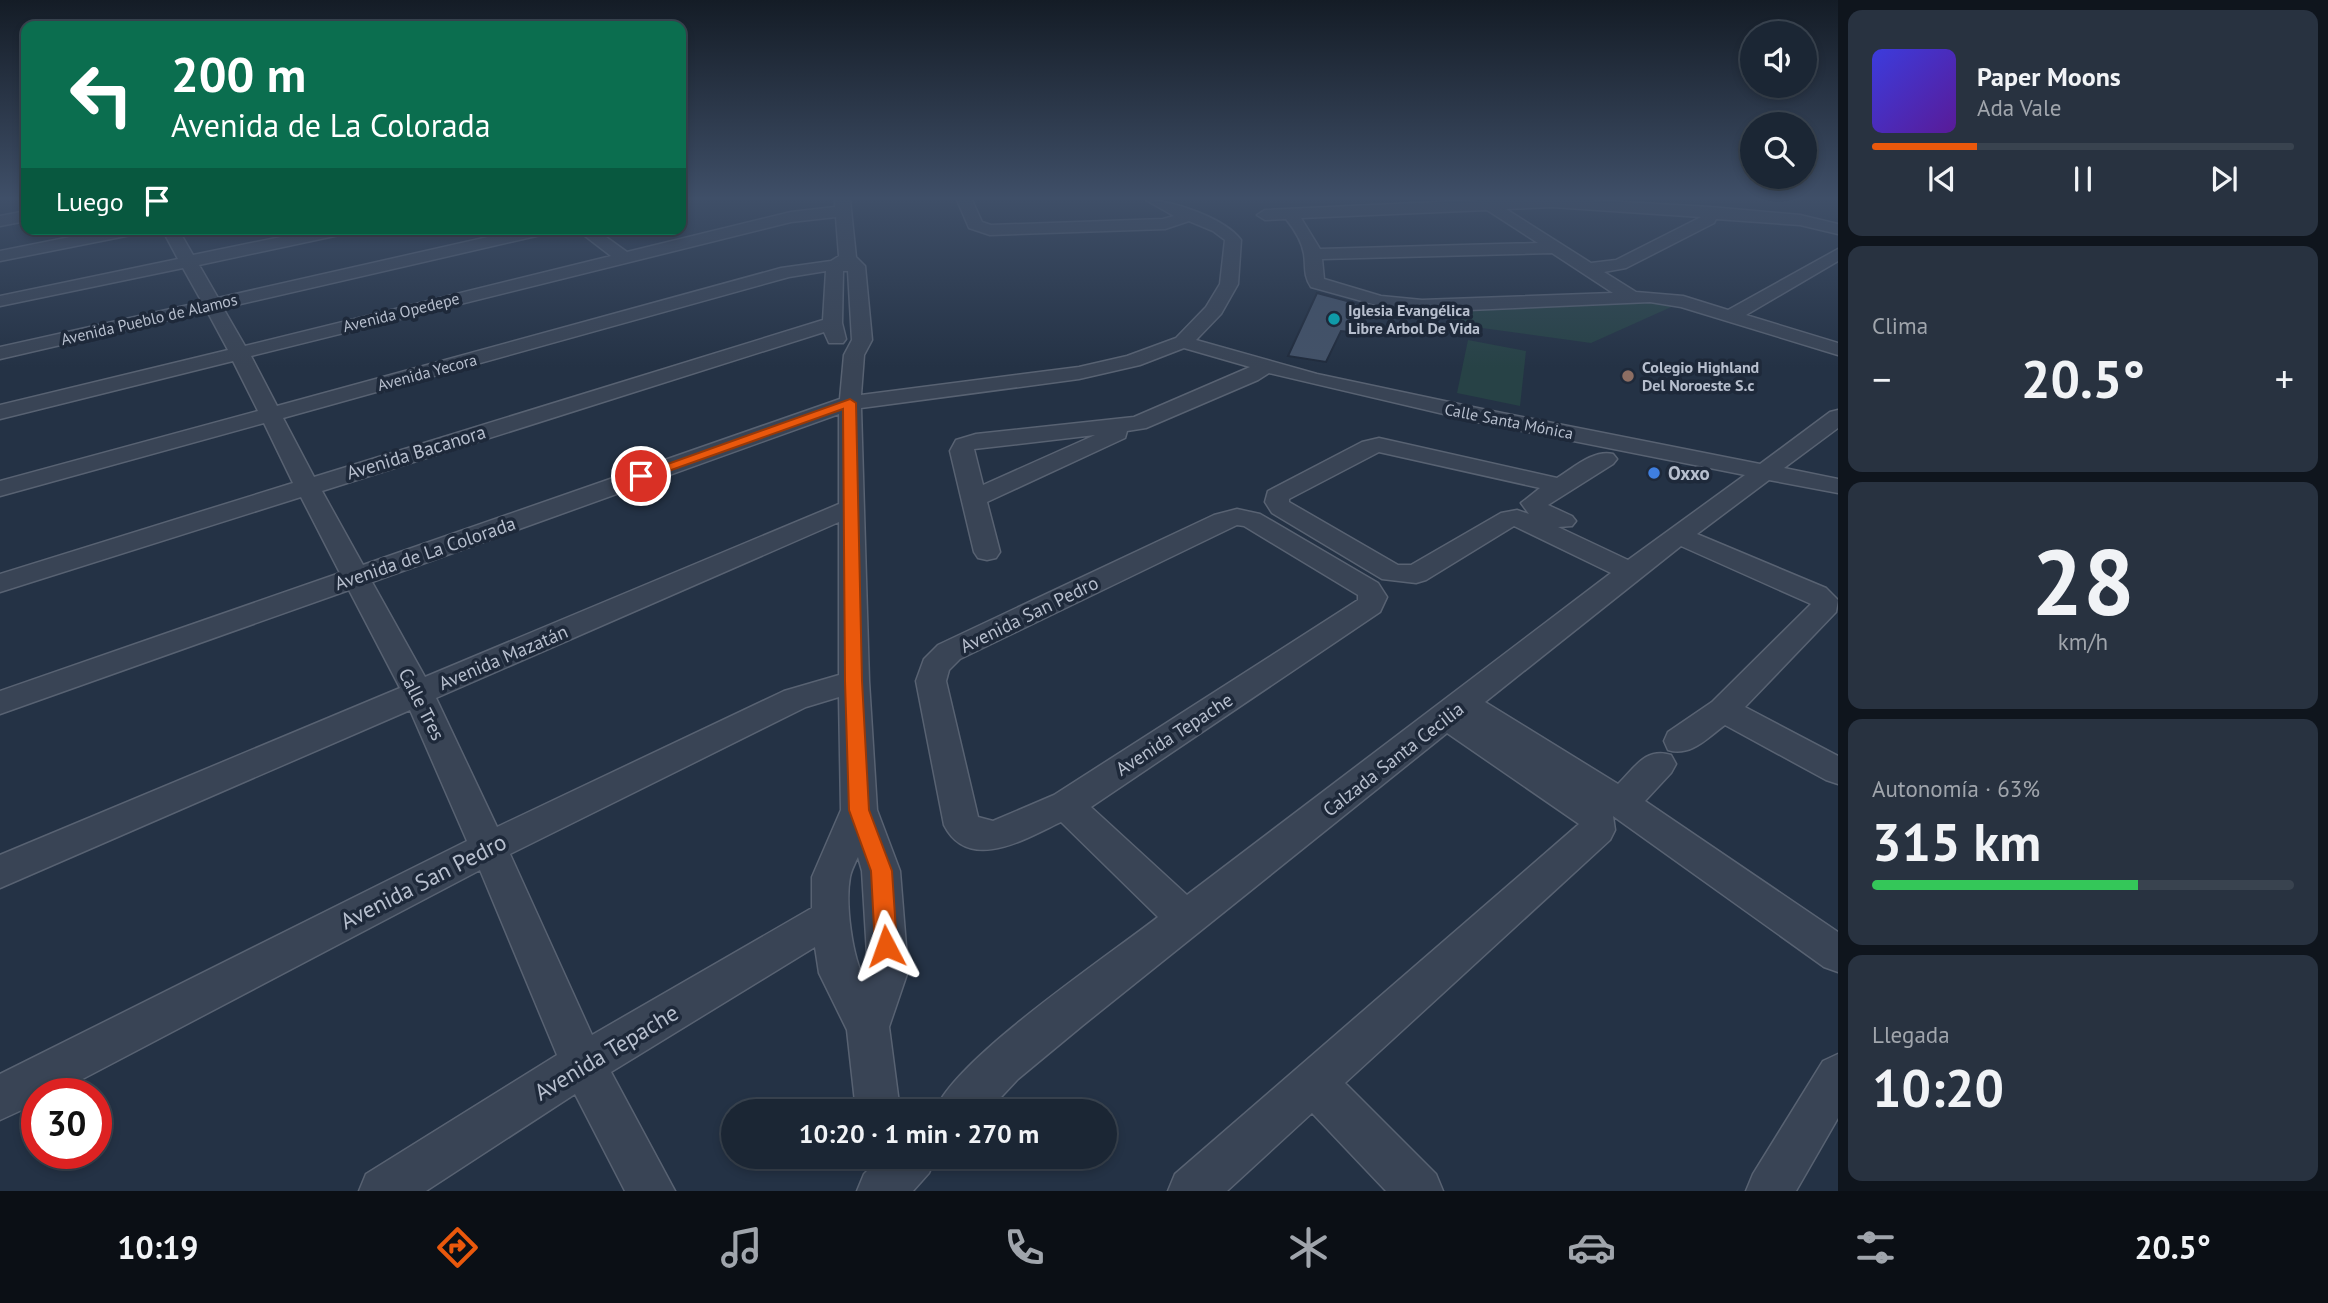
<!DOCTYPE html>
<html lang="es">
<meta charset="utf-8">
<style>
:root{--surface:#1b2634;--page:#283240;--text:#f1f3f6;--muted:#a0a5ac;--line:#39434f;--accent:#ea580c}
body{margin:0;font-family:"PT Sans",sans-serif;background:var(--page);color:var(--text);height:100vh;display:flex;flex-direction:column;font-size:26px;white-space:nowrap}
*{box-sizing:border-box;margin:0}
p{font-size:23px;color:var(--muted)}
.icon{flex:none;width:38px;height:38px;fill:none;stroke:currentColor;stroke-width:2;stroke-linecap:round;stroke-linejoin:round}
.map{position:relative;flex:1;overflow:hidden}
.side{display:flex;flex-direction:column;gap:10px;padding:10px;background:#0f151d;width:490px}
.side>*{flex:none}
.top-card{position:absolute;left:21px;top:21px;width:665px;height:214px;border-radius:14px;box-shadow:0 4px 10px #0003,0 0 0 2px var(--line);background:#0b6e4f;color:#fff;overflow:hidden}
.fabs{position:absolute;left:1740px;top:21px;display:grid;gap:14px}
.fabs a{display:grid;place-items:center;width:77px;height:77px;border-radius:50%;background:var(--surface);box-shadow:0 4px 10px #0003,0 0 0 2px var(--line);font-size:35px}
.speed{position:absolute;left:21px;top:1078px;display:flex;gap:14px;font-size:35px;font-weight:700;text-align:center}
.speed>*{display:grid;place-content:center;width:91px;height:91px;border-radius:50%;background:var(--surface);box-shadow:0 4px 10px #0003,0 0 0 2px var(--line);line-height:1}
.speed .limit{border:10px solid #d22;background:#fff;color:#111}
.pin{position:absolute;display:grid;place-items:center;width:60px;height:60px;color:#fff;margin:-30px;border:4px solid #fff;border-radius:50%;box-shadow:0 2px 7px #0007}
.me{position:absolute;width:77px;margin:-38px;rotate:356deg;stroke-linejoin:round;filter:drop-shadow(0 0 5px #0008)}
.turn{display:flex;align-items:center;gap:24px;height:147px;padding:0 35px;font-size:32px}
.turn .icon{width:91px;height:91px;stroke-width:2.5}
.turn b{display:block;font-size:49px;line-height:60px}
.then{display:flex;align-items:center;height:66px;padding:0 35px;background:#0003;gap:14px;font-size:26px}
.big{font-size:52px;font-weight:700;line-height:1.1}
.side .widget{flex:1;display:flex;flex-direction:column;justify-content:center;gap:10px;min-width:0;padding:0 24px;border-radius:14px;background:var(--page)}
.side .dial{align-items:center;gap:0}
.dial b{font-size:91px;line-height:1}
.song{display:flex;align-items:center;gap:21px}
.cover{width:84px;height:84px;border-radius:10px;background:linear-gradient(135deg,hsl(240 70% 55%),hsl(270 70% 35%))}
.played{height:7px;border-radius:4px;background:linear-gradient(90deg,var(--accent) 25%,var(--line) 25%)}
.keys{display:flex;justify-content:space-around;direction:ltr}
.heat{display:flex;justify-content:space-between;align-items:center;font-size:38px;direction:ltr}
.charge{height:10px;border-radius:5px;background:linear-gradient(90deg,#34c759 63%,var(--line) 0)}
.trip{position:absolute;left:721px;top:1099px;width:396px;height:70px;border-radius:35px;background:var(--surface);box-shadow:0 4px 10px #0003,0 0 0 2px var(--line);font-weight:700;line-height:70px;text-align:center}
.menu{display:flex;height:112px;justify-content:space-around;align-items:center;background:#0b0f15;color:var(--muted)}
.menu .icon{width:49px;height:49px}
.menu .current{color:var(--accent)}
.menu b{font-size:32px;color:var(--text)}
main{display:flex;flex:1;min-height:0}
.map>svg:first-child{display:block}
.green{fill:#274246}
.building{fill:#435268;stroke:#202b3c;stroke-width:2}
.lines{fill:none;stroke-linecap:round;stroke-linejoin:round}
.street-casing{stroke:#586272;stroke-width:3}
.street{fill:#394455;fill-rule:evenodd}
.route{fill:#ea580c;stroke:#983908;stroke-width:2}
.culture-dot{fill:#0f9aa8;stroke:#1e293a;stroke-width:2.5}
.education-dot{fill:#8d6e63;stroke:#1e293a;stroke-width:2.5}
.shop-dot{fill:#3f7fe0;stroke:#1e293a;stroke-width:2.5}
.labels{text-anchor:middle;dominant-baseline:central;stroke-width:7;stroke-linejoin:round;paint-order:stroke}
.far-poi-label{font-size:16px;font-weight:bold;fill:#b7bfce;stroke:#1e293a;text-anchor:start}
.far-street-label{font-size:16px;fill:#b7bfce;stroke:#1e293a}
.street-label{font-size:19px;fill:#b7bfce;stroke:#1e293a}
.poi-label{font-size:19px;font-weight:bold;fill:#b7bfce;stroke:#1e293a;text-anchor:start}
.near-street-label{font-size:23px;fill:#b7bfce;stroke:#1e293a}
</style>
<main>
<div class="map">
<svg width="1838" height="1191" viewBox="0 0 1838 1191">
<rect width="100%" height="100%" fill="#243245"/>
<path class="green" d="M1638 300 1678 304 1591 343 1467 326 1464 322 1414 311Z
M1468 340 1526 351 1520 406 1457 393Z"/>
<path class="building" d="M1317 293 1366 306 1359 333 1341 331 1326 362 1288 356Z"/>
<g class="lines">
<g class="street-casing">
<path id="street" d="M835 200H850L856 257 865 266 872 340 864 355 861 395 1079 367 1127 356 1176 338 1206 307 1220 284 1225 240 1213 231 1189 221 1165 229 990 235 969 228 957 200H972L982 222 991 225 1163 219 1174 216 1146 200C1171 200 1225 218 1241 240L1238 284 1221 314 1196 340 1317 374 1482 409 1760 464 1830 412 1838 410V428L1784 468 1838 479V493L1769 480 1697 534 1826 588 1838 600 1836 612 1745 707 1838 756V784L1826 780 1725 725C1707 738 1691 757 1668 750L1664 741 1668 732 1712 702 1811 604 1681 546 1485 702 1618 784C1635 767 1646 747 1671 755L1676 764 1671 773 1645 801 1838 932V972L1824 967 1613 816 1615 830 1610 840 1345 1083 1436 1174 1443 1191H1386L1312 1113 1227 1191H1168L1175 1174 1579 824 1447 733 1082 1026 1018 1079 988 1111H935C954 1059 1108 956 1158 917L1061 822C1027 838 969 874 944 825L916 681 924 659 938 645 1214 515 1237 509 1260 514 1378 583 1387 597 1380 612 1091 807 1187 895 1611 573 1514 526 1426 580 1416 583 1382 579 1272 513 1265 502 1268 491 1362 442 1379 438 1557 478C1573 468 1594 449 1613 454L1617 459 1613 464 1548 505 1572 516 1576 521 1572 526 1558 527 1628 560 1745 475 1482 423 1269 373 1258 380 1146 428 1127 431 1125 438 987 502 1000 552 996 558 987 560 978 558 974 552 950 451 956 440 976 434 1134 417 1250 367 1184 348 1140 365 1079 379 861 408 869 681 877 810 900 871 908 971 889 1027 900 1111H856L847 1030 819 973 815 947 611 1072 675 1191H625L575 1094 426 1191H359L366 1174 557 1055 480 870 54 1094H37V1103L0 1120V1074L467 841 410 710 0 888V855L400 688 349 590 0 714V691L340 573 301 497 0 592V574L293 483 264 423 0 496V481L258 411 233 361 0 419V405L228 350 207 311 0 359V347L202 302 183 268 0 306V296L178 259 162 229H178L193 255 320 229H352L344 234 199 265 218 298 523 229H553L545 234 223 308 245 346 611 256 576 229H595L627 252 791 212 835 207ZM836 217 839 256 831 261 781 268 277 406 251 356 791 222ZM826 271 823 320 314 477 283 418 789 277ZM843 271H848L852 340 844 355 840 399 363 565 322 491 824 332 829 343H843L846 339 842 323ZM839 414V504L425 677 372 582ZM1095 435 983 485 974 449ZM1379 452 1540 488 1521 503 1529 514 1517 510 1501 513 1411 565H1398L1289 502V499ZM839 522V675L784 691 497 827 436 698ZM1237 525 1244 526 1358 595V600L1054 795 993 821 978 817 946 681 949 670 960 659ZM839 697 841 810 812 877V908L592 1035 510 854 806 707ZM858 857 862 871 868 971 865 980C852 958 845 903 850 877 851 871 855 863 858 857Z
M1481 200H1588L1710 207 1800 215 1838 224V234L1800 225 1716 219 1714 223 1626 268 1604 272 1636 292 1683 296 1728 310 1838 249V261L1746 315 1838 343V355L1681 307 1650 302 1422 312 1380 306 1311 287C1303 275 1306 267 1304 254 1302 241 1294 229 1286 219L1265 220 1257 215 1265 210ZM1552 207 1701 217 1616 260 1591 263 1506 209ZM1487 210 1538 243 1320 249 1301 218ZM1552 253 1613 293 1422 300 1381 296 1324 279 1322 259Z
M26 211V221L0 226V216Z
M110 229H144L136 234 0 261V251Z
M1838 1054V1118L1796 1191H1746L1753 1174 1823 1061Z
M881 1157H936L929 1173 913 1191H857L864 1174Z"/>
</g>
<use href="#street" class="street"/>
</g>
<linearGradient id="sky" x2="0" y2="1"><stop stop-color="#141c26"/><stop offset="0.54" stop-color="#3f4f68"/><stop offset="1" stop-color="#3f4f68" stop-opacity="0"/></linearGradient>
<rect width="1838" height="367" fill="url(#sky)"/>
<path class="route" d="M850 399 856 403 862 681 869 810 892 871 897 946 894 954 886 957 878 954 875 946 871 871 849 810 845 681 843 409 646 479 641 480 634 476Z"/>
<circle class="culture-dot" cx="1334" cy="319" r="7"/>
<circle class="education-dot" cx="1628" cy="376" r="7"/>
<circle class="shop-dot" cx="1654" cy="473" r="7"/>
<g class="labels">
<g class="far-poi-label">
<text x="1348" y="310">Iglesia Evangélica<tspan x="1348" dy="18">Libre Arbol De Vida</tspan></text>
<text x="1642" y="367">Colegio Highland<tspan x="1642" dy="18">Del Noroeste S.c</tspan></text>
</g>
<g class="far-street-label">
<text transform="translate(401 312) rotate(-14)">Avenida Opedepe</text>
<text transform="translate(149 319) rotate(-13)">Avenida Pueblo de Alamos</text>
<text transform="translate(427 372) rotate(-15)">Avenida Yecora</text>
<text transform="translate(1509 421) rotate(11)">Calle Santa Mónica</text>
</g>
<g class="street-label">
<text transform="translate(416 452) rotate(-17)">Avenida Bacanora</text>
<text transform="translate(425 553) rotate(-19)">Avenida de La Colorada</text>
<text transform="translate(1029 614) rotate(-26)">Avenida San Pedro</text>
<text transform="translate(503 657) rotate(-23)">Avenida Mazatán</text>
<text transform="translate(422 704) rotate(63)">Calle Tres</text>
<text transform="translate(1174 734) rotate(-33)">Avenida Tepache</text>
<text transform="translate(1393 759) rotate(-38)">Calzada Santa Cecilia</text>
</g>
<g class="poi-label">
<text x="1668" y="473">Oxxo</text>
</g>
<g class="near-street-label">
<text transform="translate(423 881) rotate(-27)">Avenida San Pedro</text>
<text transform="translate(606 1052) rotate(-31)">Avenida Tepache</text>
</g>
</g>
</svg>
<div class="fabs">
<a><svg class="icon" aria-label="sound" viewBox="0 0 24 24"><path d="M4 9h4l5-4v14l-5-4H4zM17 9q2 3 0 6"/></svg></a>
<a><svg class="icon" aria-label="search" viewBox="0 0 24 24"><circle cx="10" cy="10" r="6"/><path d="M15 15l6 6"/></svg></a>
</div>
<div class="speed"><div class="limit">30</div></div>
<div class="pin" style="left:641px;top:476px;background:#d93025"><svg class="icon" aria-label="arrive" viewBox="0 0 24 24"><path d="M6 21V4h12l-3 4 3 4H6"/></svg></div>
<svg class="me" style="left:886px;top:946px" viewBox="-20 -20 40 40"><path d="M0-17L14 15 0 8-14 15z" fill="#ea580c" stroke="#fff" stroke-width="4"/></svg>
<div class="trip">10:20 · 1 min · 270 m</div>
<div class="top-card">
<div class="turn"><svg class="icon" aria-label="left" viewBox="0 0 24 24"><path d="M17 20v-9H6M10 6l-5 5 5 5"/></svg><div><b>200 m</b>Avenida de La Colorada</div></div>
<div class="then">Luego<svg class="icon" aria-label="arrive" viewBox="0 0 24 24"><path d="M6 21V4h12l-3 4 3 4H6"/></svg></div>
</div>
</div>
<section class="side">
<div class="widget">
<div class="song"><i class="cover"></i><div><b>Paper Moons</b><p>Ada Vale</p></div></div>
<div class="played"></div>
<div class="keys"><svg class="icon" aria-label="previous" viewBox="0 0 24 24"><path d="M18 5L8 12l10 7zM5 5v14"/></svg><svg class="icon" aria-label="pause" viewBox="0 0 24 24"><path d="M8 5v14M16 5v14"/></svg><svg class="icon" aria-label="next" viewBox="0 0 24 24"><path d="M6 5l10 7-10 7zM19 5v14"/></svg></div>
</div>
<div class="widget"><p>Clima</p>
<div class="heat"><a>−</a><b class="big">20.5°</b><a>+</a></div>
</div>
<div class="widget dial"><b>28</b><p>km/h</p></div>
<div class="widget"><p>Autonomía · 63%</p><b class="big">315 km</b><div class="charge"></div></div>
<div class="widget"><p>Llegada</p><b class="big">10:20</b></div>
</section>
</main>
<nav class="menu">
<b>10:19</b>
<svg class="icon current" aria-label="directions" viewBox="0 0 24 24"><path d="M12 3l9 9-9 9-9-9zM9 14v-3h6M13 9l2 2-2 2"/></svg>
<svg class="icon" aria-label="music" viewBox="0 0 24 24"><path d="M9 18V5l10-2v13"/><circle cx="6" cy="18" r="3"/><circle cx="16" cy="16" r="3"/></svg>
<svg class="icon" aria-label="phone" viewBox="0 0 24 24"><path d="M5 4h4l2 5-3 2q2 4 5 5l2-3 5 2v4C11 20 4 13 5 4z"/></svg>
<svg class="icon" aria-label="climate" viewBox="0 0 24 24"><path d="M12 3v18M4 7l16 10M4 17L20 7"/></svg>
<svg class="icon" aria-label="car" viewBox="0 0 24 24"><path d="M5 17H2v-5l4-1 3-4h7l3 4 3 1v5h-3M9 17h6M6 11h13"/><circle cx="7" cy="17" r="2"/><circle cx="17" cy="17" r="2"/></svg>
<svg class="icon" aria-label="filters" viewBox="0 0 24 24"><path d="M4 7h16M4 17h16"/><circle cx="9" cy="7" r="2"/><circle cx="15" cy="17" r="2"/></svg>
<b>20.5°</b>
</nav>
